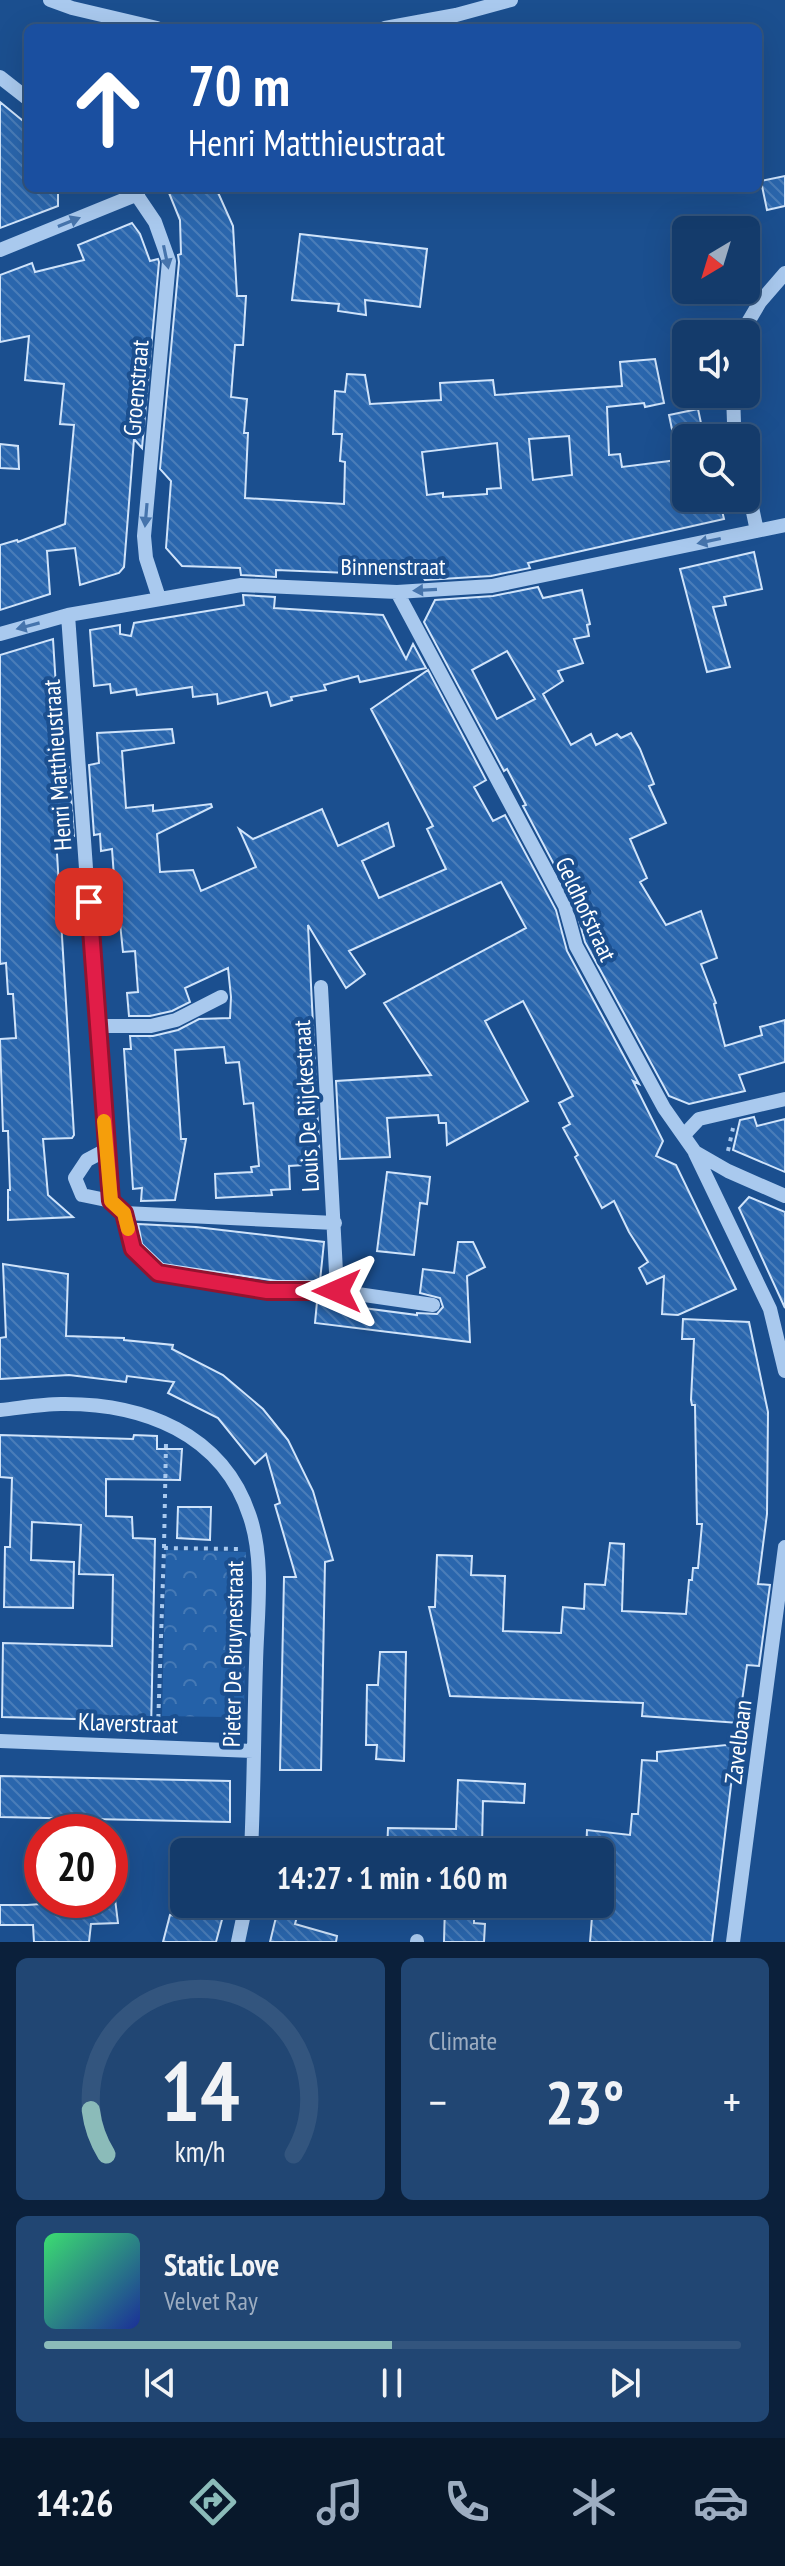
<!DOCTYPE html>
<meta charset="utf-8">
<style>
:root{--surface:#143b6b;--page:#214673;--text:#f1f3f6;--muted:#9dadc1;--line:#33557e;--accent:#8bbbb9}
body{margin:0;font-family:"PT Sans Narrow",sans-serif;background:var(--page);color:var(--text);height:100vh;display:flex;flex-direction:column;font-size:30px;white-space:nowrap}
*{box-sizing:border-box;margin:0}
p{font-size:26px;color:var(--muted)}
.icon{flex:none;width:44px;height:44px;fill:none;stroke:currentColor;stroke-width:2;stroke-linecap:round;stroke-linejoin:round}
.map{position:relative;height:1942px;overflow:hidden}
.details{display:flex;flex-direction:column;gap:16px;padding:16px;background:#0b203b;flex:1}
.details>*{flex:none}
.hud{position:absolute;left:24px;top:24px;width:738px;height:168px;border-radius:12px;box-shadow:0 8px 32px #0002,0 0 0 2px var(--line);background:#1a4fa0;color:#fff;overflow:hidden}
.needle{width:52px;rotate:218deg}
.fabs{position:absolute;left:672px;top:216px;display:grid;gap:16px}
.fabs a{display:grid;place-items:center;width:88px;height:88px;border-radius:12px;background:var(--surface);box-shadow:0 8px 32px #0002,0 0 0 2px var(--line);font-size:40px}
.speed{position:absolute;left:24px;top:1814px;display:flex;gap:16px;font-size:40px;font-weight:700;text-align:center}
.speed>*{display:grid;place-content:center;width:104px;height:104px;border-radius:50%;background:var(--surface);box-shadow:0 8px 32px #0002,0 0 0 2px var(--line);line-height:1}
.speed .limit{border:12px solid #d22;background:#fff;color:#111}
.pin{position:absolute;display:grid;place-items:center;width:68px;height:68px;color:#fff;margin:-34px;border-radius:16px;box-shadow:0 4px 12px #0006}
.me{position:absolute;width:88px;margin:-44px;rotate:270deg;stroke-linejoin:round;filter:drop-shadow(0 0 6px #0008)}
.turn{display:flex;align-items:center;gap:28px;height:168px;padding:0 32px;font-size:36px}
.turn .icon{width:104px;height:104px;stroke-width:2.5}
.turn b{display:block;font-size:56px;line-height:68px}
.big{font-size:60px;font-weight:700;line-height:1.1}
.details .widget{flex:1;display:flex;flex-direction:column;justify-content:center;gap:12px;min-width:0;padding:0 28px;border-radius:12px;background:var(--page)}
.details .dial{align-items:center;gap:0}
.dial svg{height:208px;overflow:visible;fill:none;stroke:var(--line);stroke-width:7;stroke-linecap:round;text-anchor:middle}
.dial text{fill:var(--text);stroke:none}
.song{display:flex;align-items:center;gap:24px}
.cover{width:96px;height:96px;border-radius:12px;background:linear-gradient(135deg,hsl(140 70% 55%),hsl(230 70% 35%))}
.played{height:8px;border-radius:4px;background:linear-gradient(90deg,var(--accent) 50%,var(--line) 50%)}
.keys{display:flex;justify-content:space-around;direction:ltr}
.heat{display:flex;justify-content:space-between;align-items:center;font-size:44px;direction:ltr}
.details .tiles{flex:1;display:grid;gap:16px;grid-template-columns:1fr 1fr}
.widget:last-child{grid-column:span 2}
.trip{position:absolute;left:170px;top:1838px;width:444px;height:80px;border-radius:12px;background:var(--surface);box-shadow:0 8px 32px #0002,0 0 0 2px var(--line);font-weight:700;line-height:80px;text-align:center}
.menu{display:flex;height:128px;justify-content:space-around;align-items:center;background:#08182b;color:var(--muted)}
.menu .icon{width:56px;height:56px}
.menu .current{color:var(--accent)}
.menu b{font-size:36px;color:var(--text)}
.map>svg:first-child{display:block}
.park{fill:url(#park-crowns)}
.building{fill:url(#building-back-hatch);stroke:#cfe3fa;stroke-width:2;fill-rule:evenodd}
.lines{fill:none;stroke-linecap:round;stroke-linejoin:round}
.path{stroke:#a9c9ee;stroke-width:4;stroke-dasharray:4 6;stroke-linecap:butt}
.minor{stroke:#a9c9ee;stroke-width:14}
.oneway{fill:#4674ac}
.route-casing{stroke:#92132f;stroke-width:20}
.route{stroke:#e11d48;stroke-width:14}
.slow{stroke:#f59e0b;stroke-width:14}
.labels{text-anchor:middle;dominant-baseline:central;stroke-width:8;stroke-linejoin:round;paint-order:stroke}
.street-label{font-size:24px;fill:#fff;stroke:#1b4f8f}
</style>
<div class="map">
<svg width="785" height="1942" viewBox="0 0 785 1942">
<defs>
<pattern id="park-crowns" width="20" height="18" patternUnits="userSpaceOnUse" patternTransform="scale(2)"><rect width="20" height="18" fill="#2461a8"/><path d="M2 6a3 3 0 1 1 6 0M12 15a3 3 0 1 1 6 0" fill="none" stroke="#4579b5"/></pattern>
<pattern id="building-back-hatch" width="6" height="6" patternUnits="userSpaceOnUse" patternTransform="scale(2)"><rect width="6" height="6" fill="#2a66ad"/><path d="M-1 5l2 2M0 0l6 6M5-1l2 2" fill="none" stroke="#4a7db9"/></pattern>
</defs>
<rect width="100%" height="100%" fill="#1b4f8f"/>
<path class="park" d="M166 1550 246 1552 244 1728C240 1738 236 1739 225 1739V1717L162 1716Z"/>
<path class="building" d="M0 102 28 125V188H58V206L0 228Z
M785 176V206L767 210 761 181Z
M167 188H216L233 226 237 296H246L243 345H235L231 397 247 399 244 433H248L245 498 344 504 345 462 340 461 342 434H333L335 391 345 392 347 374 365 375 370 404 441 400 440 383 493 380 495 395 622 386 620 362 655 359 664 403 645 407 644 403 607 407 609 455 620 454 622 467 686 459V498H719L724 519 528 563 530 568 491 576 425 580 422 576 276 570V577L241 575 240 568 182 566 166 548 171 481 160 469 179 262 178 255 181 254 180 220ZM569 436 572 475 533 480 529 439ZM497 443 501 488 487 489V494L443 497V493L427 495 422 452Z
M132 223 140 234 150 261 158 259 159 262 142 448 134 439 124 567 119 573 80 585 75 548 47 551 50 594 0 610V545L17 540 18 542 65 524 74 425 60 424 64 384 25 380 29 336 0 342V275L32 263 35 272 84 260 78 245Z
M300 234 427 249 420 307 365 300 366 315 338 311 339 304 292 300Z
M698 409 702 428 673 434 669 415Z
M0 444 18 446 19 469 0 468Z
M754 552 762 589 724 597 726 605 713 607 730 667 707 672 680 569Z
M538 587 543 598 582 590 590 624 587 625 589 636 574 639 583 663 558 671 563 681 543 694 571 745 591 734 596 745 617 734 621 738 631 733 640 749 654 784 649 786 666 823 630 839 647 878 640 882 666 925 701 911 717 958 701 964 716 1003 714 1004 725 1046 762 1035 760 1027 785 1020V1062L739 1075 745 1091 689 1104 669 1096 585 942 574 902 523 806 526 805 507 769 504 771 424 622 435 600 493 596ZM507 651 535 699 497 719 472 670Z
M243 595 275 597 274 608 383 615 406 659 413 644 426 668 360 682 358 676 324 685 326 690 291 697 292 700 271 706 267 692 218 704 217 694 193 697 192 687 137 695 136 689 111 693 110 684 94 686 90 630 120 625V634L131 636 134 623 244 605Z
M53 639 61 768 69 767 74 836 56 837 74 1135 72 1138 43 1139 48 1195 73 1217 8 1220V1190H10L8 1131H3L0 1039 16 1038 13 994H8L6 963 0 964V655Z
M428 670 486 780 474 787 493 821 505 815 556 910 567 951 639 1084 633 1081 663 1141 656 1156 676 1165 736 1289 678 1315 662 1314 664 1276 647 1284 639 1268 648 1262 629 1232 614 1201 602 1208 575 1157 578 1155 563 1128 570 1124 559 1103 573 1096 523 1001 485 1021 528 1101 447 1145 446 1123H439L438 1115 387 1118 390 1157 340 1159 336 1081 431 1075 384 1003 526 928 501 882 349 951 365 974 346 988 308 925 320 1164 289 1166 290 1189 271 1190 272 1195 216 1198 215 1174 252 1172 251 1167 259 1166 253 1103 244 1104 239 1062 226 1063 224 1047 175 1050 181 1139H186L175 1200 141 1201 142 1188 133 1189 124 1049H131L130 1036H153L178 1030 199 1019 230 1018 231 997 228 968 185 988 190 1002 172 1011 150 1016H129L127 993 138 992 135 951 123 952 118 904 116 905 112 849 101 851 100 834 94 835 89 765 99 763 97 733 172 729 174 743 122 751 126 808 153 805V811L211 804 212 807 157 834 160 872 193 870 201 891 256 867 239 829 253 839 322 809 338 846 388 823 394 846 362 861 379 898 446 869 427 829 433 826 371 709Z
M754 1117 757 1126 785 1119V1172L733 1150 740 1120Z
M387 1172 430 1177 427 1204 420 1203 414 1255 377 1251Z
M749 1197 785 1212V1308L739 1208Z
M138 1224 196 1227 324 1242 320 1281H277L163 1264 142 1244Z
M458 1242H473L485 1267 467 1276 470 1342 315 1323 317 1302 417 1315V1313L437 1314 443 1307 440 1298 420 1293 423 1269 454 1273Z
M3 1264 68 1274 66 1336 124 1338V1340L173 1345 172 1349 223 1375 263 1409 288 1440 313 1491 333 1560 325 1562 321 1770H280L284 1577H296L275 1505 280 1503 266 1454 255 1464 218 1418 168 1393 174 1382 127 1376 126 1382 69 1375 0 1379V1338L6 1337Z
M683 1319 749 1322 768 1412 767 1514 758 1584 770 1585 759 1666 747 1665 739 1723 642 1716 643 1703 450 1696 429 1607H435L437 1555 472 1556 471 1575 505 1576 503 1631 561 1633 563 1607 584 1609 585 1584 605 1585 610 1543 624 1544 622 1611 686 1614 689 1580H692L693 1568H698L702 1524H697L695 1405H692L691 1400 694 1339H682Z
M0 1435 133 1439 134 1435 157 1436V1449H182L180 1480 106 1479V1516L132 1517 133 1538 155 1539 151 1732 110 1731V1720L2 1717 3 1643 112 1646 113 1575 79 1574 81 1525 32 1522 31 1560 74 1562 73 1608 4 1607 5 1547H10L12 1478 0 1477Z
M178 1507H211L210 1540 177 1538Z
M380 1652H406L404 1761 376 1759 377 1745H366L367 1685H378Z
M736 1744 712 1942H590L593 1904H600V1852H586L587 1830 630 1835 632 1814H638L642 1760 657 1761V1752Z
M0 1776 230 1781V1822L0 1817Z
M458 1780 525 1784 524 1803 483 1801 482 1845H476L475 1852H387L388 1828 456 1829Z
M115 1899 118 1923 91 1924 89 1942H34L33 1925H0V1905H27Z
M184 1904 224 1912 216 1942H163L170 1915 180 1917Z
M445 1904H474V1923L485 1924 484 1942H444Z
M278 1909 298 1913 295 1924 337 1936 336 1942H270Z"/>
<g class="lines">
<path class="path" d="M728 1151 733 1128
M164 1548 166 1443
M158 1728 164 1548 239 1549"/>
<path class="minor" d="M50 0 72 8 157 28
M385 28 456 15 511 0
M0 77 28 99
M132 188 155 222 169 261 144 536 146 558 159 598
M0 250 138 194
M741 334 760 302 785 273
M733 394 734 423 737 438
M746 479 757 531
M397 592 565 906 576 946 664 1108 695 1152 728 1171 785 1196
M68 615 106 1150 87 1160 75 1178 82 1195 111 1201 106 1150
M0 634 68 615 241 585 397 592 492 586 785 525
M321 987 337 1291 433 1305
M98 1026H151L176 1020 221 997
M684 1135 699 1119 785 1099
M695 1153 770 1309 785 1371
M118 1207 124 1213 335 1223
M124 1213 133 1249 158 1273 267 1291H337
M0 1410C20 1408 41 1404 61 1404 143 1403 223 1433 250 1517 265 1562 257 1616 256 1663 254 1726 254 1789 251 1852
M0 1741 253 1751
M238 1942 246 1904
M417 1942V1941
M733 1942 785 1547"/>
</g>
<defs><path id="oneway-solid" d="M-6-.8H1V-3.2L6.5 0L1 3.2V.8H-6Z" transform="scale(2)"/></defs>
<g class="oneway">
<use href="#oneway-solid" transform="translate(69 222) rotate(-22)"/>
<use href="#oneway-solid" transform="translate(166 257) rotate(78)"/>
<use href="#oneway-solid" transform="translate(146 515) rotate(95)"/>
<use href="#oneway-solid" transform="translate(709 541) rotate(168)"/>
<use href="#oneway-solid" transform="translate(425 590) rotate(177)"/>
<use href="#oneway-solid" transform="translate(28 626) rotate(165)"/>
</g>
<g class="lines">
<g class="route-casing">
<path id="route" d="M89 902 111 1201 124 1213 133 1249 158 1273 267 1291H337"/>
</g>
<use href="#route" class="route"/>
<path class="slow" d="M104 1121 111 1201 124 1213 128 1229"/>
</g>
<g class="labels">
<g class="street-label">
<text transform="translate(136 388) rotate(-85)">Groenstraat</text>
<text x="393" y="566">Binnenstraat</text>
<text transform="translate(57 765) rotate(-94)">Henri Matthieustraat</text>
<text transform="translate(586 909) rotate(65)">Geldhofstraat</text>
<text transform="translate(306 1106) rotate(-93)">Louis De Rijckestraat</text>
<text transform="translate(233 1654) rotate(-89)">Pieter De Bruynestraat</text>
<text transform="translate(128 1723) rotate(2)">Klaverstraat</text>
<text transform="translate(738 1742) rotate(-83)">Zavelbaan</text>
</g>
</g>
</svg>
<div class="fabs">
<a><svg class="needle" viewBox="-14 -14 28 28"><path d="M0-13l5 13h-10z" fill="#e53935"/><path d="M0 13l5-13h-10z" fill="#9dadc1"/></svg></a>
<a><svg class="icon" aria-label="sound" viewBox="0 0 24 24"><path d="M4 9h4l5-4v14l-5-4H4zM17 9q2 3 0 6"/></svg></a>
<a><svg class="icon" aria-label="search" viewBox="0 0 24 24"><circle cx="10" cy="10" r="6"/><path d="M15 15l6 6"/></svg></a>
</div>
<div class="speed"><div class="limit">20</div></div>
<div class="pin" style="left:89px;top:902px;background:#d93025"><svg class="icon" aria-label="arrive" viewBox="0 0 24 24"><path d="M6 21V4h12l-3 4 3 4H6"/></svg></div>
<svg class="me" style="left:337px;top:1291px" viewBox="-20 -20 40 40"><path d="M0-17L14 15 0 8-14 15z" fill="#e11d48" stroke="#fff" stroke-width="4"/></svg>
<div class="trip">14:27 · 1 min · 160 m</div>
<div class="hud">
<div class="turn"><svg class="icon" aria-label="ahead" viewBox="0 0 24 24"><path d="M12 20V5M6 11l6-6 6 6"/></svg><div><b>70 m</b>Henri Matthieustraat</div></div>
</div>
</div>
<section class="details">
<div class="tiles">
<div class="widget dial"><svg viewBox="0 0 100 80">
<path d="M14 69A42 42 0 1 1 86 69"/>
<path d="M14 69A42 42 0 0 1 8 52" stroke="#8bbbb9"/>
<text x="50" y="56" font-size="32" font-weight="700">14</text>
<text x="50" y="72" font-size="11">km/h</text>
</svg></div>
<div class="widget"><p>Climate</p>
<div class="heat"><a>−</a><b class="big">23°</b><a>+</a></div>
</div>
<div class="widget">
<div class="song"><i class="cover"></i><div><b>Static Love</b><p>Velvet Ray</p></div></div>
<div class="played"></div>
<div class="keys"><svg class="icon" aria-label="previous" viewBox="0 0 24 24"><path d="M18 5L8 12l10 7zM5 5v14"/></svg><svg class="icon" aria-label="pause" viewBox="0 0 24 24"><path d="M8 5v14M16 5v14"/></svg><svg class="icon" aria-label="next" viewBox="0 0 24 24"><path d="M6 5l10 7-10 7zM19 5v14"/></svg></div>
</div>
</div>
</section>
<nav class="menu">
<b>14:26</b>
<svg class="icon current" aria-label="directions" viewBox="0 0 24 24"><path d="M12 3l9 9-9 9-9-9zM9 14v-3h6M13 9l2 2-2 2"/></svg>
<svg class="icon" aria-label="music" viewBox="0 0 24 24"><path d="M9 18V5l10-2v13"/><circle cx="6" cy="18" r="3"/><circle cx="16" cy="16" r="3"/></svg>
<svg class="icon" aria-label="phone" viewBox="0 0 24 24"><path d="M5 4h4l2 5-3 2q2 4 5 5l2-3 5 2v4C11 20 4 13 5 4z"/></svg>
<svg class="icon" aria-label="climate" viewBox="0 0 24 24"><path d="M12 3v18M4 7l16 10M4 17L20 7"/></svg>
<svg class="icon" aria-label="car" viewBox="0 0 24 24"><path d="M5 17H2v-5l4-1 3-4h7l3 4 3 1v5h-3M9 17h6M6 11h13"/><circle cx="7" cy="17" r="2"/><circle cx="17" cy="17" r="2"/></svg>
</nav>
